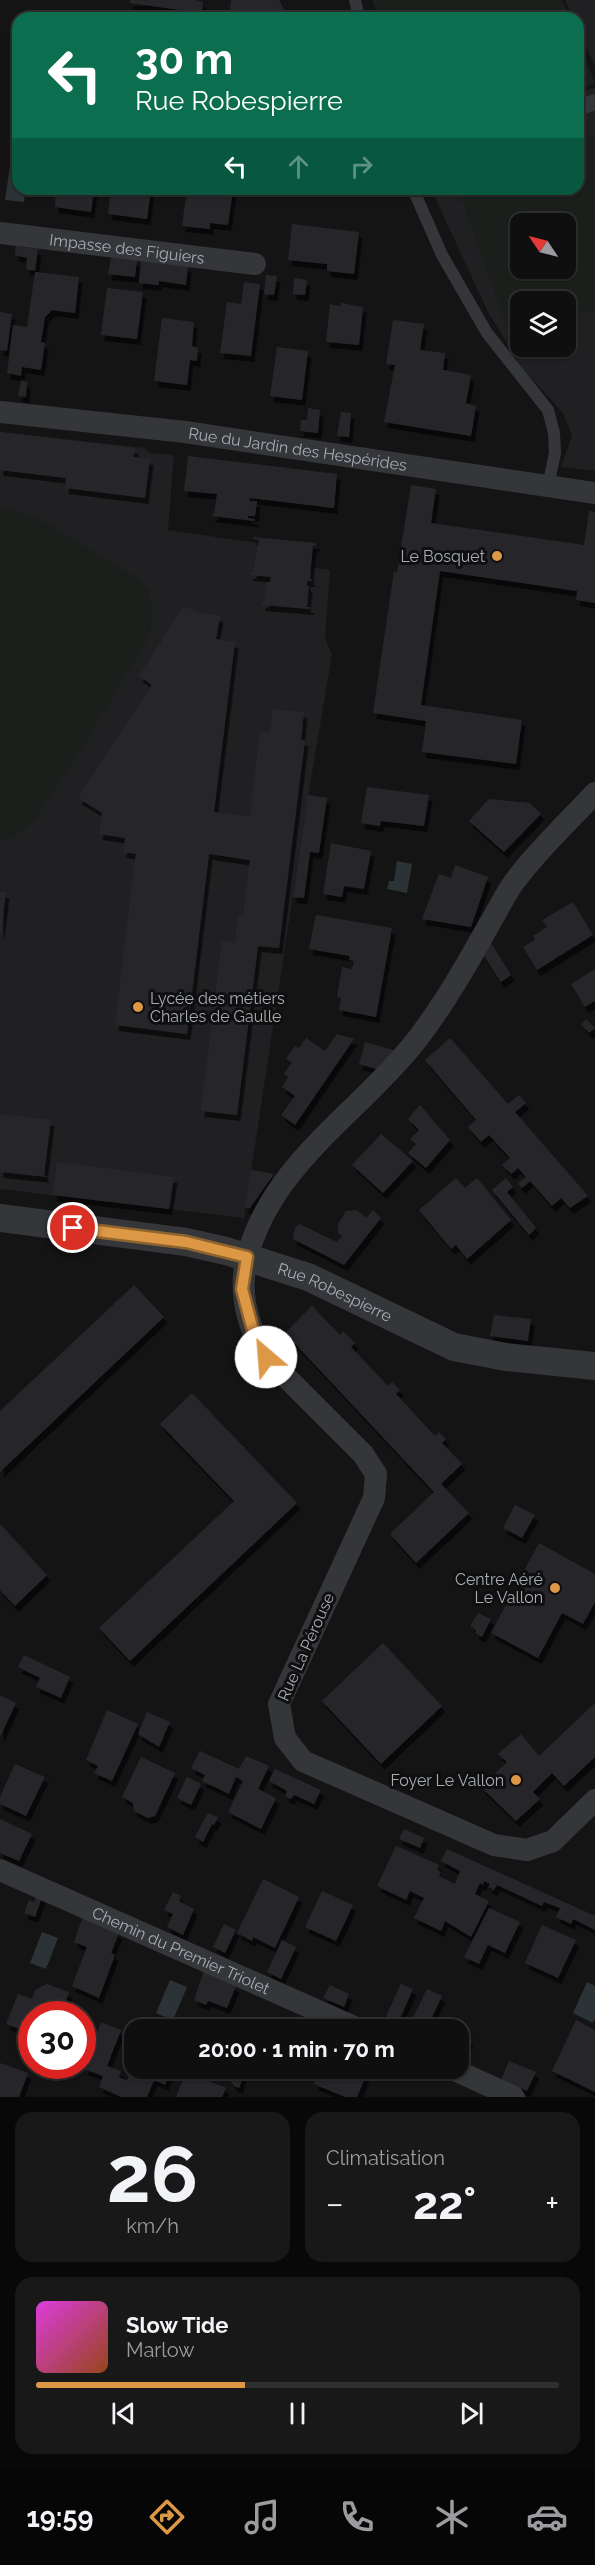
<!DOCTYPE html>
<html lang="fr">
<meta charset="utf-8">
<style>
:root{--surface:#0f0f10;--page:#181819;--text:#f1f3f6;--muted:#9b9c9f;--line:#2f2f30;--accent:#dc9845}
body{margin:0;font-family:Raleway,sans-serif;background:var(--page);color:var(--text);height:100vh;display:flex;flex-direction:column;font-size:22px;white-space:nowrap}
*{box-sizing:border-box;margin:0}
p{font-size:20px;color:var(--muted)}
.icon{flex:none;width:33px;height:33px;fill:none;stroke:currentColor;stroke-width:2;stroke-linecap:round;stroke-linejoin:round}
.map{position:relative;height:2097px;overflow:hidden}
.sheet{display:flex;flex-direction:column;gap:15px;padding:15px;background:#080809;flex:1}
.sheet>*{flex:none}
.banner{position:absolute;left:12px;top:12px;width:572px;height:183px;border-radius:18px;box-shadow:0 2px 4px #0004,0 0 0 2px var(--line);background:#0b6e4f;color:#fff;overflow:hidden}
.needle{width:39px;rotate:305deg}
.buttons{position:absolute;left:510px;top:213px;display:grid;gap:12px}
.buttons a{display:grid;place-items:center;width:66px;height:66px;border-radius:12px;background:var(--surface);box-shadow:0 2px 4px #0004,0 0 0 2px var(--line);font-size:30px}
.speed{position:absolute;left:18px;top:2001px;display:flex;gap:12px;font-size:30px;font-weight:700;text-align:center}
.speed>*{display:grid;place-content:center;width:78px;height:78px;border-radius:50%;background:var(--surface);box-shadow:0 2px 4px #0004,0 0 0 2px var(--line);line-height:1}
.speed .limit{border:9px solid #d22;background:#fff;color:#111}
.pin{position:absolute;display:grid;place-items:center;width:51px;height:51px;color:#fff;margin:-26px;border:3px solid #fff;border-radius:50%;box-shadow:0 2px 6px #0007}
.me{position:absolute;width:66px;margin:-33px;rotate:333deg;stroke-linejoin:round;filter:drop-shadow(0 0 4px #0008)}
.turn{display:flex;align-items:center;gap:21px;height:126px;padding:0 24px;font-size:27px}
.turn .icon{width:78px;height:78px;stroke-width:2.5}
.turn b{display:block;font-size:42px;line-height:51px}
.lanes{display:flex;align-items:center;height:57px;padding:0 24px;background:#0003;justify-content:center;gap:30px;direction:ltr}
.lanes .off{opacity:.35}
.big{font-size:45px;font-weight:700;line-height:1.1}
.sheet .widget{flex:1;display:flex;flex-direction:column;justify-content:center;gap:9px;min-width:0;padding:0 21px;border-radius:18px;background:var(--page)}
.sheet .dial{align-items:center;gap:0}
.dial b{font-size:78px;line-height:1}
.song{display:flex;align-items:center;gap:18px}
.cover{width:72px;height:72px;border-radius:9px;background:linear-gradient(135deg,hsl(300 70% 55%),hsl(20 70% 35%))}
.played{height:6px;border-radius:3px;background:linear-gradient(90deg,var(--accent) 40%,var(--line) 40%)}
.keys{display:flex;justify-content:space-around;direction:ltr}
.heat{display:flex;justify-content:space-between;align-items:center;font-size:33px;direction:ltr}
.sheet .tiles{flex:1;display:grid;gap:15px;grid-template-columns:1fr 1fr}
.widget:last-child{grid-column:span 2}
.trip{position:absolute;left:124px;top:2019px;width:345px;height:60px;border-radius:18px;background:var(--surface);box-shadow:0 2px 4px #0004,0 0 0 2px var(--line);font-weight:700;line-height:60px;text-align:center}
.dock{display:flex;height:96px;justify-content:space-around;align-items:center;background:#060606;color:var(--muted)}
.dock .icon{width:42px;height:42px}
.dock .current{color:var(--accent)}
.dock b{font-size:27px;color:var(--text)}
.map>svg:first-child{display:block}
.built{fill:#202022;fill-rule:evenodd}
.green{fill:#1a1f1b;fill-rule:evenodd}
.water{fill:#2b3337}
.building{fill:#272729;filter:url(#shadow)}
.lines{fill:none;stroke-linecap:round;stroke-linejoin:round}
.service{stroke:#35363a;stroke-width:12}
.pedestrian{stroke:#35363a;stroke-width:16}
.minor{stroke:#35363a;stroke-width:22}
.tertiary{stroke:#35363a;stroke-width:28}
.route-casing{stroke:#8f632d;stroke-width:15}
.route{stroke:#dc9845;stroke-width:10}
.poi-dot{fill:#dc9845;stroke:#0f0f10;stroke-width:2}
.labels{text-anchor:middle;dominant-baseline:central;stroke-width:6;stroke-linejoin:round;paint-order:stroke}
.street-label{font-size:16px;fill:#a7acb4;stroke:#0f0f10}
.poi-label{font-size:16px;fill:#a7acb4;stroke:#0f0f10;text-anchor:end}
</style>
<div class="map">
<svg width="595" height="2097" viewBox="0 0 595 2097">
<defs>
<filter id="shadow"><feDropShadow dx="3.5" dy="6" stdDeviation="0" flood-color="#0009"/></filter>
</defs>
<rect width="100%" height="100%" fill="#141415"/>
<path class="built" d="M565 0H595V67L578 28V18H573Z
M595 87V471L561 467 572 436 563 413 522 368 488 312 431 189H578V94ZM520 224H566V268H520ZM520 302H566V346H520Z
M0 432 144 448 150 453 174 455 168 530 293 548 291 564 330 570 325 638 332 655 305 815 244 1218 0 1189Z"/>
<path class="green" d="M372 0H562L570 18H379Z
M578 37 595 84 578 90Z
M595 135V308L566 319V302H520V335L511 338 458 189H578V142ZM520 224H566V268H520Z
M9 508 38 518 131 574 148 590 153 614 149 637 68 771 35 819 12 839 0 840V509Z"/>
<path class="water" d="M10 166 18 167V189H25L24 202 5 200Z
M397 861 412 864 407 893 387 889 389 881H394Z
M42 1932 58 1938 46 1969 30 1963Z
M170 1980 187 1987 173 2020 156 2013Z
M587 1982 595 1986V2018L593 2023 573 2013Z"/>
<path class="building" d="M130 0H195L203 2 202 13 130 3Z
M231 0H279L289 18H229Z
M56 189H94L91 212 55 207Z
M111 189H151L147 219 108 214Z
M187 189H233L228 225 210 223V229L182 226Z
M292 224 359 232 354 274 327 271V264L288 260Z
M16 246 38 249 35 271 26 269 27 258 15 255Z
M111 257 137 260 135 277 108 274Z
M141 261 188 266 186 285 159 281V285L139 283Z
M35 272 79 277 75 313 52 310 45 317 41 342 45 343 41 370 22 367 21 376 7 373 13 325 27 327Z
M266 275 277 276 274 295 264 294Z
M294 278 307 280 305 295 293 294Z
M244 282 260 284 251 356 220 353 227 302 241 304Z
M107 288 143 292 137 339 101 335Z
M341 303 363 307 359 345 326 342 330 304 340 306Z
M0 312 12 314 7 351 0 350Z
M162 318 194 322 192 346 198 348 197 361 190 360 187 385 154 381Z
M393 320 424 324 420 350 445 353 443 370 471 375 466 403 476 406 471 436 384 422 395 365 386 364Z
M277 347 308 351 302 400 270 396Z
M21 380 27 382 26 397 18 396Z
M308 408 320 410 318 433 300 431 301 420H307Z
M341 412 351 413 349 437 337 436Z
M0 432 135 448 133 457 150 459 145 498 65 488 66 478 0 470Z
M188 456 337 474 334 508 250 498 249 501H257L255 516H248V518L255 519V521L211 516 214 514 217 494 184 491Z
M411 485 436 489 431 523 584 545 589 511 595 512V603L576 600 577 591 440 571 421 705 522 720 516 764 422 752 426 721 373 713 394 571 397 573Z
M253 537 316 543V546L313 545 310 578 313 581H307V586H309L307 607H311L310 609 262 605V602H265L267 582H270L271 577 250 575V572L253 573 259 540 253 539Z
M184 606 196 612 220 616 216 639 235 642 214 812 250 817 260 731 270 732 273 709 304 712 301 740H305L279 948 258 946 237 1115 201 1111 222 941 235 943 238 916 243 917 250 860 209 854 187 1034 115 1025 136 854 123 852 125 838 99 834 102 813 78 798 152 685 139 676 163 639 164 633H166Z
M367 787 429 795 424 826 381 821 380 826 361 823Z
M308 795 327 798 319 853 310 852 304 898 293 897Z
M489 799 530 803 541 814 504 852 469 821Z
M331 843 371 851 364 889 344 886 342 897 323 894Z
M455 865 488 877 471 927 422 919 439 874 451 878Z
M0 892H6L1 933H0Z
M573 902 593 935 537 970 523 947 535 940 533 936 547 927 542 920Z
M316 915 392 928 376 1017 339 1010 341 998 337 997 342 967 352 969 354 961 349 960 350 956 309 949Z
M489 940 511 975 501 982 481 951Z
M595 969V1001L585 1007 571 984Z
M586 1019 595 1028 589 1033 581 1024Z
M337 1034 354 1039 295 1125 281 1115 295 1096 282 1087 288 1077 284 1074 292 1062 286 1059 295 1046 299 1048 306 1038 325 1051Z
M450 1038 508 1104 519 1095 526 1103 515 1112 588 1196 570 1208 561 1198 552 1206 530 1181 522 1188 518 1183 526 1177 518 1168 511 1174 502 1165 510 1158 489 1135 481 1142 468 1127 476 1120 425 1060Z
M365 1042 396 1051 379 1070 359 1064Z
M420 1105 450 1140 426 1168 408 1153 416 1144 410 1139 419 1130 408 1119Z
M0 1114 51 1120 44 1175 48 1177 0 1172Z
M381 1134 413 1161 383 1193 352 1165Z
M57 1162 174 1177 169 1209 53 1195Z
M251 1170 274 1174 250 1208H245Z
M456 1178 465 1188 477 1178 511 1220 467 1259 456 1245 451 1249 419 1210Z
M506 1178 513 1187 507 1192 536 1228 529 1235 492 1190Z
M357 1210 366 1218 373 1210 381 1218 344 1265 293 1239 295 1228 299 1224 337 1242 342 1236 338 1233V1224L346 1211Z
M134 1285 164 1317 0 1472V1411Z
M312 1306 340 1335 343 1331 355 1343 351 1347 388 1386 392 1382 400 1390 396 1394 435 1436 439 1432 446 1439 442 1443 462 1464 441 1484 469 1513 416 1563 390 1534 434 1492 285 1333Z
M494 1315 531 1319 528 1341 490 1336Z
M192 1393 297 1503 130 1661 99 1628 234 1501 160 1424Z
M515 1505 535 1515 522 1538 503 1528Z
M0 1524 47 1575 15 1606 0 1590Z
M539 1543 595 1574V1602L583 1624 562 1613 538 1658 491 1633Z
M478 1613 491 1619 482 1637 475 1633 476 1630 470 1626Z
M383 1643 442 1706 381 1764 322 1701Z
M24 1655 70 1677 61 1698 36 1687 40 1678 18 1667Z
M0 1695 16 1703 0 1737Z
M595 1703V1757L564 1786 552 1773 533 1792 540 1799 516 1821 481 1787 507 1762 498 1754 521 1734 539 1756Z
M107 1710 138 1724 112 1781 94 1773 98 1766 86 1760Z
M147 1712 170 1722 159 1747 138 1734Z
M200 1751 239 1769 246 1756 269 1766 258 1789 276 1798 261 1829 228 1812 243 1781 236 1777 229 1794 202 1781 205 1775 191 1768Z
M141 1757 175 1773 155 1816 148 1818 134 1811 133 1803 122 1797Z
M15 1764 45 1777 26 1816 0 1804V1797Z
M275 1769 321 1790 314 1804 294 1795 291 1799 285 1796 287 1791 269 1781Z
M187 1777 201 1784 191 1805 177 1798Z
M208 1813 218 1817 214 1825 212 1824 203 1842 195 1837Z
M0 1819 32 1834 19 1861 0 1853Z
M404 1829 424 1838 420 1848 399 1839Z
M396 1846 439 1865 437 1870 441 1872 439 1876 455 1884 460 1871 441 1861 447 1849 595 1916V1930L573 1919 571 1924 556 1917 560 1908 544 1902 542 1906 497 1885 494 1890 488 1887 490 1884 484 1881 483 1885 480 1883 475 1894 489 1901 471 1937 445 1921 441 1931 414 1918 424 1898 410 1891 406 1900 377 1886Z
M263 1879 299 1897 275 1948 253 1937 252 1941 237 1933Z
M322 1891 353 1905 336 1941 305 1927Z
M173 1892 181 1896 179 1901 194 1909 183 1935 167 1927 173 1914 164 1910Z
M37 1895 42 1897 35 1917 24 1913 29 1900 34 1902Z
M489 1908 520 1922 505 1953 488 1945 479 1964 464 1957Z
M83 1916 119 1933 111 1953 115 1955 99 1998 72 1986 87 1947 74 1942Z
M224 1924 236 1930 225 1953 213 1947Z
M542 1925 576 1940 558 1978 525 1963Z
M282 1940 296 1947 281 1979 267 1972Z
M204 1971 236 1986 227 2008 208 2001 206 2005 194 2000Z
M47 1984 69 1992 62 2012 52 2008 50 2014H32V2034L6 2024 18 1994 32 1999 35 1990Z
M401 1984 413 1989 395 2030H391L382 2025Z
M330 1985 349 1994 344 2007 323 1998Z
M427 1989 442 1996 426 2030H407Z
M576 2020 595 2030V2092L552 2071Z
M101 2022 121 2030 107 2066 121 2071 119 2077 127 2081 135 2059V2068H171L165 2085 154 2080 147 2097H121L99 2087 103 2076 84 2069Z
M459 2034 470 2040 459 2062Z
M509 2061 536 2072 527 2091 501 2080Z
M0 2063 28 2073 19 2097H0Z
M237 2068 245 2072 239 2088 234 2086 231 2081Z
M321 2068H348L366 2076 357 2097H345L314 2084Z
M186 2072 226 2088 222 2097H176Z"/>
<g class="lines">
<path class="service" d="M355 0 359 18
M413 189 442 255 487 333 548 410 554 433 555 453 548 486"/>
<path class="pedestrian" d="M578 108 595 102"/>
<g class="minor">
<path id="s1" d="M0 233 255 264"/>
<path id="s2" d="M0 412 185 432 595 493"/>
<path d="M595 793C570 820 541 847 518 877 507 890 499 908 490 923 467 964 444 1005 415 1042 358 1114 271 1164 247 1258 238 1293 248 1327 266 1357L363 1454 376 1474 374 1498 279 1704 285 1738 303 1761 494 1845 527 1850 553 1841 595 1800"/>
<path id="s3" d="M0 1870 361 2030"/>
<path d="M450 2068 514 2097"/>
</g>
<path class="tertiary" id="s4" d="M0 1218 186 1242 226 1251 308 1277 454 1347 506 1357 595 1366"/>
</g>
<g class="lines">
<g class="route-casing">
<path id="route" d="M73 1228 186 1242 247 1257 242 1289 255 1338 266 1357"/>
</g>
<use href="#route" class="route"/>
</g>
<g class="poi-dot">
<circle cx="497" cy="556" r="6"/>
<circle cx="138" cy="1007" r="6"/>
<circle cx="555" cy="1588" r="6"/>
<circle cx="516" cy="1780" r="6"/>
</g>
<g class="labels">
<g class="street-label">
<text stroke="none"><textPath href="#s1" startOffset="128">Impasse des Figuiers</textPath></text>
<text stroke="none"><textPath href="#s2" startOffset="300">Rue du Jardin des Hespérides</textPath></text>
<text stroke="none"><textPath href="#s4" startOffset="345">Rue Robespierre</textPath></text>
<text transform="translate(306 1647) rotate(-66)">Rue La Pérouse</text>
<text stroke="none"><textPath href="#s3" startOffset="198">Chemin du Premier Triolet</textPath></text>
</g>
<g class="poi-label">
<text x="485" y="556">Le Bosquet</text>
<text x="150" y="998" text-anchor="start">Lycée des métiers<tspan x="150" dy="18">Charles de Gaulle</tspan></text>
<text x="543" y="1579">Centre Aéré<tspan x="543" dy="18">Le Vallon</tspan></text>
<text x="504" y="1780">Foyer Le Vallon</text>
</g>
</g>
</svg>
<div class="buttons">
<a><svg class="needle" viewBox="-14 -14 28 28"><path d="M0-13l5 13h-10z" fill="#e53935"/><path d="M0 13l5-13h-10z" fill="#9b9c9f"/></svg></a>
<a><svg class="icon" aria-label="layers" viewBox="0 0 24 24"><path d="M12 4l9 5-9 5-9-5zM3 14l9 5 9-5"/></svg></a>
</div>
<div class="speed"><div class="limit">30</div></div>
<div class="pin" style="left:73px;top:1228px;background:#d93025"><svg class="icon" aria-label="arrive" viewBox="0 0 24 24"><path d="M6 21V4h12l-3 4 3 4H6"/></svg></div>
<svg class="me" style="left:266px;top:1357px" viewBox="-20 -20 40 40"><circle r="19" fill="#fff"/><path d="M0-13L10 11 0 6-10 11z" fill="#dc9845"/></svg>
<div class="trip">20:00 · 1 min · 70 m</div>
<div class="banner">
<div class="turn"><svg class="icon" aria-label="left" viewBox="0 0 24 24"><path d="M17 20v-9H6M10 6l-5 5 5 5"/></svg><div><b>30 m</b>Rue Robespierre</div></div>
<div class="lanes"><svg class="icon" aria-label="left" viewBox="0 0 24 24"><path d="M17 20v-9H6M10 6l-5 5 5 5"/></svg><svg class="icon off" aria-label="ahead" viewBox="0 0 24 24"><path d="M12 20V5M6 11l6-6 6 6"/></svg><svg class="icon off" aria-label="right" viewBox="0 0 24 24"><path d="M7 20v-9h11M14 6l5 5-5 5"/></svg></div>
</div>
</div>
<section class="sheet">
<div class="tiles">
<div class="widget dial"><b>26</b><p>km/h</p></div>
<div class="widget"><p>Climatisation</p>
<div class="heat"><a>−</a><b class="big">22°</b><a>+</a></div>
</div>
<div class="widget">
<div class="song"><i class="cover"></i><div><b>Slow Tide</b><p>Marlow</p></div></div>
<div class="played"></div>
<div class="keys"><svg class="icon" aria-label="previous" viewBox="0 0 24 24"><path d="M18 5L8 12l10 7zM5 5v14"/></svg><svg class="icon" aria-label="pause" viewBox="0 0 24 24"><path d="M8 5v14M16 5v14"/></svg><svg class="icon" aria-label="next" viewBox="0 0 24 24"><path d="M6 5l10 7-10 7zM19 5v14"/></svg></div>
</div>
</div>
</section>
<nav class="dock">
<b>19:59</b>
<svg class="icon current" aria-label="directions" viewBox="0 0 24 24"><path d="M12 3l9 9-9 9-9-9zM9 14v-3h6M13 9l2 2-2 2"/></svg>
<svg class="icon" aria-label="music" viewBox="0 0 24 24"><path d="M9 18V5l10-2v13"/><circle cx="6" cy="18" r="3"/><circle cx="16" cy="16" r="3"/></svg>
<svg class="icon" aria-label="phone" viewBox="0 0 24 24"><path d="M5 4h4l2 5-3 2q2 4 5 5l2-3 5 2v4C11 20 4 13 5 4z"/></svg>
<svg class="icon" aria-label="climate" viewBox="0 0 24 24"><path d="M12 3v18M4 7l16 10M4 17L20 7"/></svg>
<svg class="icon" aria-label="car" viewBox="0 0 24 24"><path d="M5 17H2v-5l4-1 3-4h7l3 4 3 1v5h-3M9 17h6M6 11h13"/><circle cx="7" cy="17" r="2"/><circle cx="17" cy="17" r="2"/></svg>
</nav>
